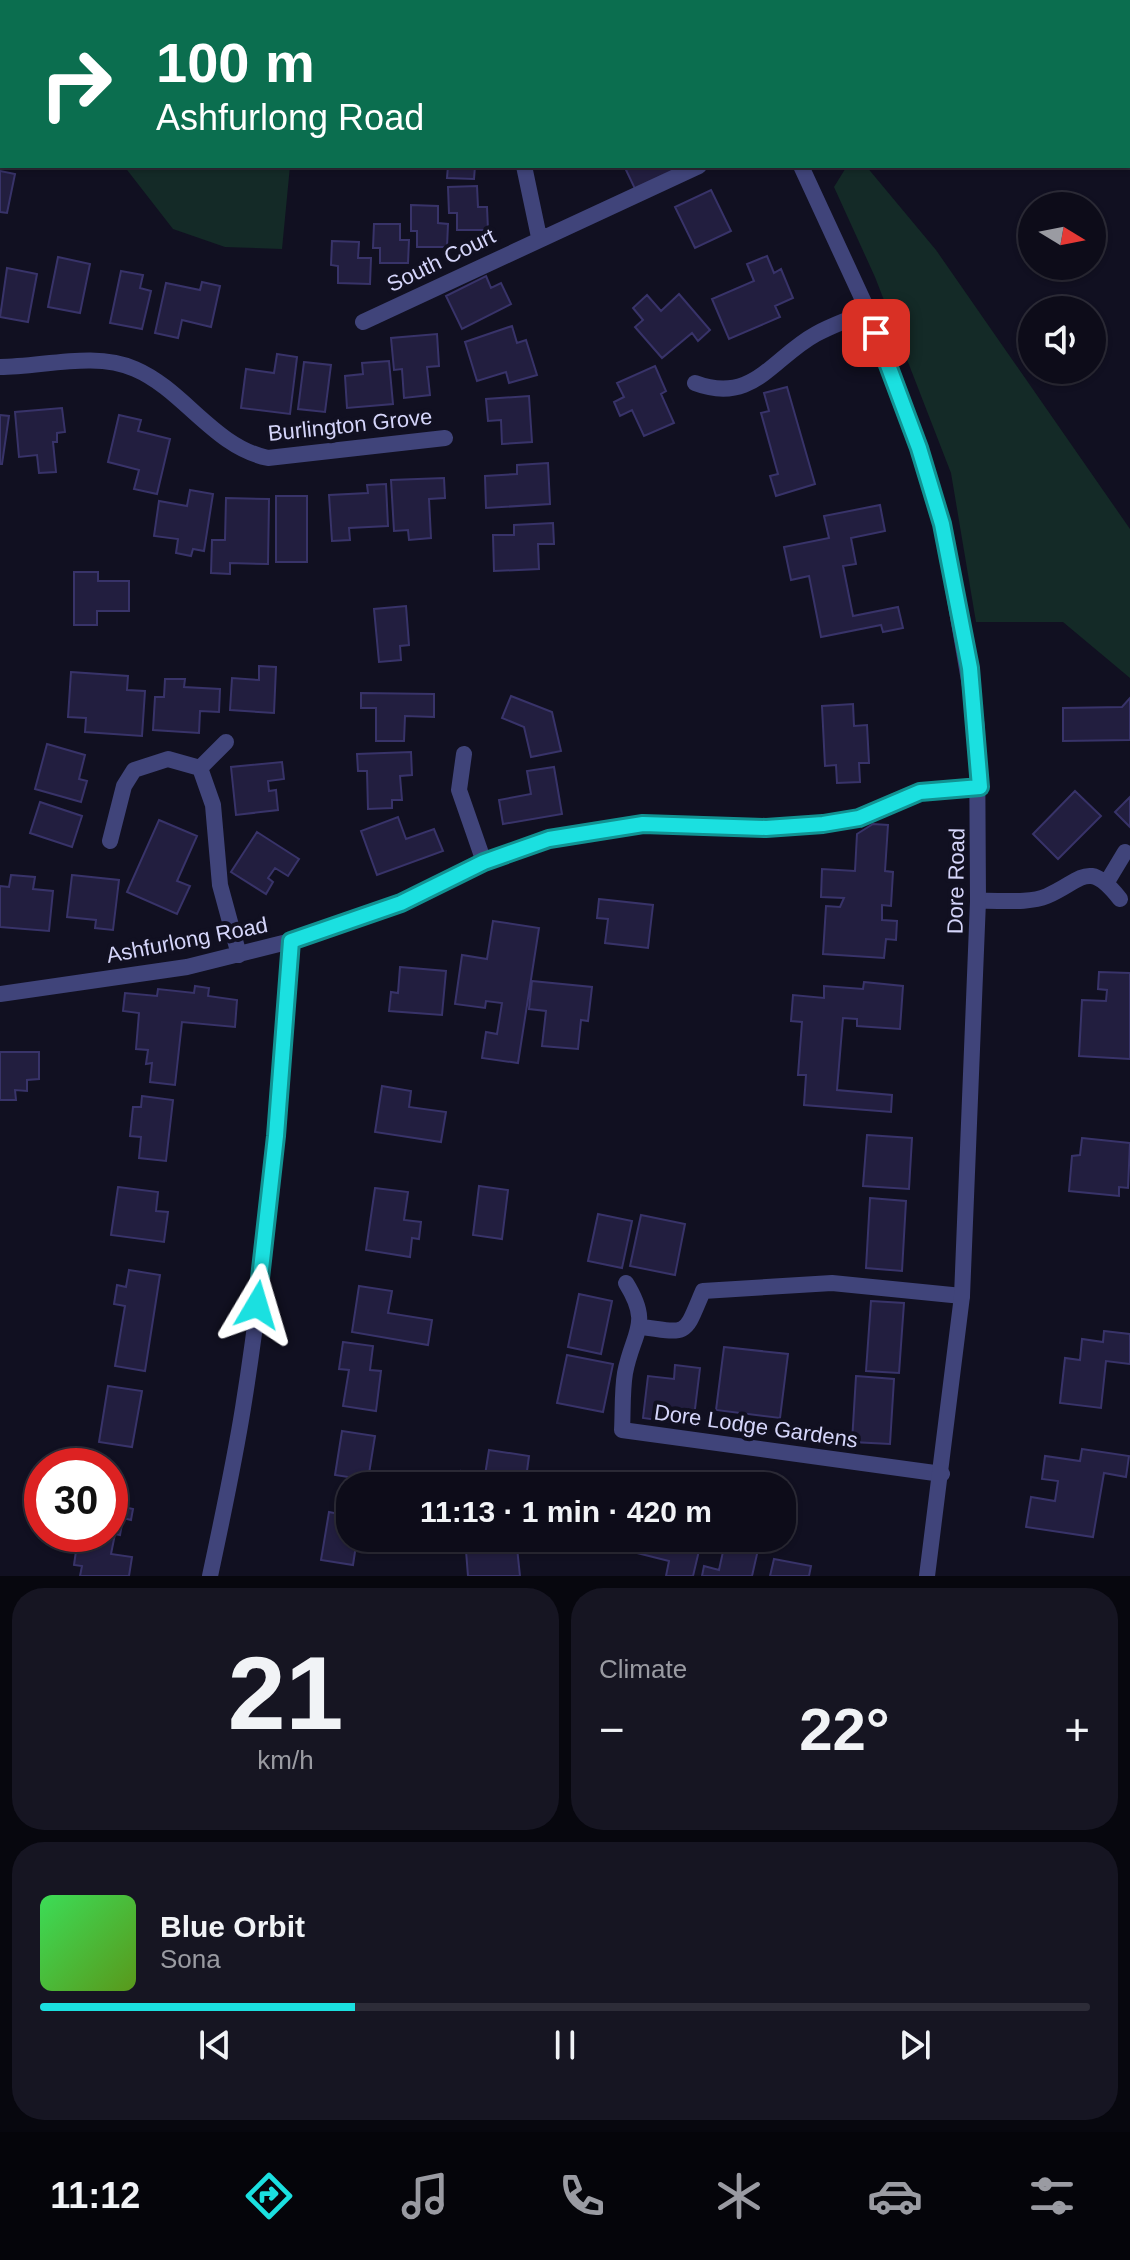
<!DOCTYPE html>
<meta charset="utf-8">
<style>
:root{--surface:#0d0c19;--page:#161522;--text:#f1f3f6;--muted:#9a9ba2;--line:#2d2c38;--accent:#1be0e0}
body{margin:0;font-family:Helvetica,sans-serif;background:var(--page);color:var(--text);height:100vh;display:flex;flex-direction:column;font-size:30px;white-space:nowrap}
*{box-sizing:border-box;margin:0}
p{font-size:26px;color:var(--muted)}
.icon{flex:none;width:44px;height:44px;fill:none;stroke:currentColor;stroke-width:2;stroke-linecap:round;stroke-linejoin:round}
.map{position:relative;height:1576px;overflow:hidden}
.side{display:flex;flex-direction:column;gap:12px;padding:12px;background:#07070e;flex:1}
.side>*{flex:none}
.banner{position:absolute;left:0px;top:0px;width:1130px;height:168px;box-shadow:0 2px 6px #0004,0 0 0 2px var(--line);background:#0b6e4f;color:#fff;overflow:hidden}
.needle{width:52px;rotate:100deg}
.tools{position:absolute;left:1018px;top:192px;display:grid;gap:16px}
.tools a{display:grid;place-items:center;width:88px;height:88px;border-radius:50%;background:var(--surface);box-shadow:0 2px 6px #0004,0 0 0 2px var(--line);font-size:40px}
.speed{position:absolute;left:24px;top:1448px;display:flex;gap:16px;font-size:40px;font-weight:700;text-align:center}
.speed>*{display:grid;place-content:center;width:104px;height:104px;border-radius:50%;background:var(--surface);box-shadow:0 2px 6px #0004,0 0 0 2px var(--line);line-height:1}
.speed .limit{border:12px solid #d22;background:#fff;color:#111}
.pin{position:absolute;display:grid;place-items:center;width:68px;height:68px;color:#fff;margin:-34px;border-radius:16px;box-shadow:0 4px 12px #0006}
.me{position:absolute;width:88px;margin:-44px;rotate:7deg;stroke-linejoin:round;filter:drop-shadow(0 0 6px #0008)}
.turn{display:flex;align-items:center;gap:28px;height:168px;padding:0 24px;font-size:36px}
.turn .icon{width:104px;height:104px;stroke-width:2.5}
.turn b{display:block;font-size:56px;line-height:68px}
.big{font-size:60px;font-weight:600;line-height:1.1}
.side .tile{flex:1;display:flex;flex-direction:column;justify-content:center;gap:12px;min-width:0;padding:0 28px;border-radius:32px;background:var(--page)}
.side .dial{align-items:center;gap:0}
.dial b{font-size:104px;line-height:1}
.song{display:flex;align-items:center;gap:24px}
.cover{width:96px;height:96px;border-radius:12px;background:linear-gradient(135deg,hsl(130 70% 55%),hsl(90 70% 35%))}
.played{height:8px;border-radius:4px;background:linear-gradient(90deg,var(--accent) 30%,var(--line) 30%)}
.keys{display:flex;justify-content:space-around;direction:ltr}
.heat{display:flex;justify-content:space-between;align-items:center;font-size:44px;direction:ltr}
.side .tiles{flex:1;display:grid;gap:12px;grid-template-columns:1fr 1fr}
.tile:last-child{grid-column:span 2}
.trip{position:absolute;left:336px;top:1472px;width:460px;height:80px;border-radius:32px;background:var(--surface);box-shadow:0 2px 6px #0004,0 0 0 2px var(--line);font-weight:600;line-height:80px;text-align:center}
.menu{display:flex;height:128px;justify-content:space-around;align-items:center;background:#05050a;color:var(--muted)}
.menu .icon{width:56px;height:56px}
.menu .selected{color:var(--accent)}
.menu b{font-size:36px;color:var(--text)}
.map>svg:first-child{display:block}
.green{fill:#142a27}
.building{fill:#221e3f;stroke:#383369;stroke-width:2}
.lines{fill:none;stroke-linecap:round;stroke-linejoin:round}
.minor{stroke:#40447a;stroke-width:16}
.tertiary{stroke:#40447a;stroke-width:16}
.route-casing{stroke:#129292;stroke-width:20}
.route{stroke:#1be0e0;stroke-width:14}
.labels{text-anchor:middle;dominant-baseline:central;stroke-width:8;stroke-linejoin:round;paint-order:stroke}
.street-label{font-size:22px;fill:#d5d5fa;stroke:#111021}
</style>
<div class="map">
<svg width="1130" height="1576" viewBox="0 0 1130 1576">
<rect width="100%" height="100%" fill="#111021"/>
<path class="green" d="M124 166H290L282 249 225 247 173 229Z
M847 166H866L936 250 1130 529V678L1063 622H976L951 473 875 277 834 187Z"/>
<path class="building" d="M448 166H475L474 179 447 178Z
M634 166H674L678 174 637 193 626 170Z
M0 171 15 174 7 213 0 212Z
M477 186 478 207H487L488 230H457V213H449L448 187Z
M711 190 731 231 695 248 675 207Z
M411 205 438 206V223L448 224 447 247H417V231H411Z
M374 224H400V240H409L408 263H380V248H373Z
M332 241 359 242 358 258H371L370 284 338 283V266L331 265Z
M767 256 774 273 781 269 793 298 775 306 780 317 729 339 712 299 754 281 747 264Z
M58 257 90 264 80 313 48 307Z
M7 268 37 274 28 322 0 317Z
M121 271 143 275 140 288 151 291 142 329 110 323Z
M486 276 491 288 501 283 511 304 462 329 446 296Z
M202 282 220 286 211 327 182 320 178 338 155 333 166 283 200 290Z
M679 294 710 330 698 341 692 333 662 358 635 327 643 320 633 308 647 295 661 311Z
M512 326 517 343 526 340 537 375 509 383 506 372 477 381 465 342Z
M437 334 439 366 427 367 430 395 404 398 402 369 394 370 391 338Z
M277 354 297 357 290 414 241 408 246 369 274 373Z
M389 361 393 404 347 408 345 376 363 374 362 363Z
M304 362 331 365 325 412 298 409Z
M655 366 666 391 661 394 674 423 644 436 632 410 620 416 614 402 624 397 617 383Z
M787 387 815 484 776 496 770 476 778 474 761 413 769 411 764 393Z
M529 396 532 442 502 444 501 420 488 421 486 399Z
M62 408 65 432 57 433V442H53L56 472 39 473 37 455 19 457 15 412Z
M0 415 9 416 2 464H0Z
M119 415 141 420 138 431 170 439 157 494 134 489 139 470 108 462Z
M548 463 550 504 486 508 485 476 517 474V465Z
M444 478 445 498 429 499 431 538 409 540 408 530 394 531 391 480Z
M386 484 388 526 349 528 350 540 332 541 329 495 368 493 367 485Z
M190 490 213 494 204 551 193 549 191 556 176 553 178 539 154 536 159 501 187 506Z
M276 496H307V562H276Z
M226 498 269 499 268 564 230 563V574L211 573 212 540H225Z
M880 505 885 531 851 538 856 564 843 566 853 616 898 607 903 628 883 632 881 625 821 637 809 576 791 580 784 547 829 538 824 516Z
M553 523 554 544H538L539 569 494 571 493 535H514V525Z
M74 572H98V581H129V611H97V625H74Z
M406 606 409 645 400 646 401 660 379 662 374 609Z
M259 666 276 667 274 713 230 710 232 678 259 680Z
M71 672 128 676 127 690 145 691 142 736 85 732 86 718 68 717Z
M165 679H185L184 687 220 689 219 712 200 711 199 733 153 730 155 697H164Z
M361 693 434 694V717L405 716 404 741H376V708H361Z
M511 696 552 712 561 751 531 757 524 727 502 718Z
M1130 698V740L1063 741V708L1122 707Z
M853 704 854 726 867 725 869 763H859L860 782 837 783 836 765 825 766 822 706Z
M47 744 85 755 79 779 87 781 81 802 35 789Z
M411 752 412 775 400 776 402 800H392V808L368 809 367 771H358L357 754Z
M282 762 284 779 268 781 269 791 276 790 278 810 236 815 231 767Z
M554 767 562 814 503 824 499 800 531 794 527 771Z
M1075 791 1101 816 1058 859 1033 834Z
M1130 797V827L1115 812Z
M40 802 82 816 72 847 30 833Z
M398 817 406 839 434 829 443 851 377 875 361 831Z
M159 820 197 836 177 881 190 886 177 914 127 892Z
M873 824 888 825 885 871 893 872 891 906 882 905V920L897 921 896 940 886 939 884 958 823 954 826 906 840 907 844 898 821 897 822 869 855 871 857 834Z
M257 832 299 859 288 876 275 868 268 878 273 882 266 894 231 872Z
M11 875 35 877 33 889 53 891 49 931 0 927V886L9 887Z
M72 875 119 880 113 930 95 928 96 920 67 917Z
M599 899 653 905 648 948 605 943 608 919 597 918Z
M493 921 539 928 518 1063 482 1058 486 1032 497 1034 502 1003 486 1001 485 1008 455 1004 462 955 487 959Z
M400 967 446 971 442 1015 389 1011 391 992 398 993Z
M1099 972 1130 973V1059L1079 1056 1082 1000 1106 1001 1107 990 1098 989Z
M532 981 592 987 588 1021 581 1020 578 1049 542 1046 546 1011 529 1009Z
M864 982 903 986 900 1029 857 1026V1019L843 1018 837 1090 892 1095 891 1112 804 1105 806 1075H798L802 1022 791 1021 793 995 824 998V986L863 989Z
M195 986 209 988 208 996 237 1000 235 1027 182 1022 175 1085 150 1082 152 1063 146 1064 148 1050 136 1049 139 1013 123 1011 125 993 157 996 158 989 194 993Z
M0 1052H39V1079L27 1080V1091L15 1090 16 1100H0Z
M382 1086 411 1091 409 1107 446 1112 441 1142 375 1132Z
M142 1096 173 1100 166 1161 139 1158 141 1137 130 1136 133 1107H141Z
M867 1135 912 1138 909 1189 863 1186Z
M1082 1138 1130 1143 1128 1188 1119 1187V1196L1069 1191 1072 1156 1080 1155Z
M479 1186 508 1190 502 1239 473 1235Z
M118 1187 158 1192 156 1211 168 1212 164 1242 111 1235Z
M375 1188 408 1192 404 1220 421 1222 419 1239 412 1238 410 1257 366 1250Z
M870 1198 906 1201 902 1271 866 1268Z
M598 1214 632 1221 622 1268 588 1261Z
M641 1215 685 1224 675 1275 630 1266Z
M129 1270 160 1275 145 1371 115 1366 125 1306 114 1304 117 1285 126 1287Z
M359 1286 392 1291 388 1313 432 1320 428 1345 352 1332Z
M579 1294 612 1301 601 1354 568 1347Z
M871 1301 904 1303 899 1373 866 1371Z
M1104 1331 1130 1334V1364L1106 1361 1101 1408 1060 1403 1065 1358 1080 1360 1082 1339 1103 1342Z
M343 1342 373 1346 370 1370 381 1371 376 1411 343 1406 349 1370 339 1369Z
M724 1347 788 1354 780 1418 716 1410Z
M567 1355 613 1364 603 1412 557 1403Z
M675 1365 700 1368 693 1425 643 1418 648 1376 674 1379Z
M856 1376 894 1379 890 1444 852 1442Z
M108 1386 142 1391 132 1447 99 1442Z
M342 1431 375 1436 368 1480 335 1475Z
M1082 1449 1129 1456 1126 1477 1104 1473 1093 1537 1026 1527 1031 1497 1055 1501 1058 1481 1042 1479 1045 1456 1080 1461Z
M489 1450 529 1456 525 1486H459L461 1471 485 1475Z
M110 1495 125 1497 124 1507 133 1509 131 1520 123 1518 120 1535 115 1534 111 1554 132 1557 129 1576H80L82 1566 74 1565 76 1551 57 1547 59 1534H110Z
M329 1512 350 1516V1538H371L369 1547 356 1545 353 1565 321 1560Z
M465 1538H516L520 1576H468Z
M640 1538H702L693 1576H666L669 1561 637 1553Z
M726 1538 760 1541 752 1576H702L704 1566 719 1570Z
M774 1559 811 1566 809 1576H770Z"/>
<g class="lines">
<path class="minor" d="M524 166 539 237
M363 322 699 166
M0 367C43 367 95 351 135 369 184 390 214 447 268 458L445 438
M695 383C753 405 772 358 816 334 832 325 851 319 868 311
M464 754 459 790 484 862
M200 768 226 742
M110 841 124 786 134 770 168 759 200 768 213 805 220 885 239 955
M1107 882 1125 852
M978 901C999 900 1028 904 1047 896 1082 881 1088 858 1120 899
M0 994 187 967 291 941 401 903 484 862 549 839 643 824 766 828 823 824 859 818 920 792 980 787
M626 1283C652 1325 633 1331 625 1373 622 1391 623 1412 622 1430L942 1474
M642 1327C690 1334 684 1335 703 1291L832 1283 962 1296
M210 1576C222 1520 234 1464 243 1408 268 1254 279 1097 291 941"/>
<path class="tertiary" d="M725 0V2
M801 166 868 311 919 448 942 524 977 727 978 901 962 1296 927 1576"/>
</g>
<g class="lines">
<g class="route-casing">
<path id="route" d="M257 1305 276 1136 291 941 401 903 484 862 549 839 643 824 766 828 823 824 859 818 920 792 980 787 970 668 942 524 919 448 876 333"/>
</g>
<use href="#route" class="route"/>
</g>
<g class="labels">
<g class="street-label">
<text transform="translate(441 260) rotate(-26)">South Court</text>
<text transform="translate(350 425) rotate(-6)">Burlington Grove</text>
<text transform="translate(956 881) rotate(-89)">Dore Road</text>
<text transform="translate(187 940) rotate(-11)">Ashfurlong Road</text>
<text transform="translate(756 1426) rotate(8)">Dore Lodge Gardens</text>
</g>
</g>
</svg>
<div class="tools">
<a><svg class="needle" viewBox="-14 -14 28 28"><path d="M0-13l5 13h-10z" fill="#e53935"/><path d="M0 13l5-13h-10z" fill="#9a9ba2"/></svg></a>
<a><svg class="icon" aria-label="sound" viewBox="0 0 24 24"><path d="M4 9h4l5-4v14l-5-4H4zM17 9q2 3 0 6"/></svg></a>
</div>
<div class="speed"><div class="limit">30</div></div>
<div class="pin" style="left:876px;top:333px;background:#d93025"><svg class="icon" aria-label="arrive" viewBox="0 0 24 24"><path d="M6 21V4h12l-3 4 3 4H6"/></svg></div>
<svg class="me" style="left:257px;top:1305px" viewBox="-20 -20 40 40"><path d="M0-17L14 15 0 8-14 15z" fill="#1be0e0" stroke="#fff" stroke-width="4"/></svg>
<div class="trip">11:13 · 1 min · 420 m</div>
<div class="banner">
<div class="turn"><svg class="icon" aria-label="right" viewBox="0 0 24 24"><path d="M7 20v-9h11M14 6l5 5-5 5"/></svg><div><b>100 m</b>Ashfurlong Road</div></div>
</div>
</div>
<section class="side">
<div class="tiles">
<div class="tile dial"><b>21</b><p>km/h</p></div>
<div class="tile"><p>Climate</p>
<div class="heat"><a>−</a><b class="big">22°</b><a>+</a></div>
</div>
<div class="tile">
<div class="song"><i class="cover"></i><div><b>Blue Orbit</b><p>Sona</p></div></div>
<div class="played"></div>
<div class="keys"><svg class="icon" aria-label="previous" viewBox="0 0 24 24"><path d="M18 5L8 12l10 7zM5 5v14"/></svg><svg class="icon" aria-label="pause" viewBox="0 0 24 24"><path d="M8 5v14M16 5v14"/></svg><svg class="icon" aria-label="next" viewBox="0 0 24 24"><path d="M6 5l10 7-10 7zM19 5v14"/></svg></div>
</div>
</div>
</section>
<nav class="menu">
<b>11:12</b>
<svg class="icon selected" aria-label="directions" viewBox="0 0 24 24"><path d="M12 3l9 9-9 9-9-9zM9 14v-3h6M13 9l2 2-2 2"/></svg>
<svg class="icon" aria-label="music" viewBox="0 0 24 24"><path d="M9 18V5l10-2v13"/><circle cx="6" cy="18" r="3"/><circle cx="16" cy="16" r="3"/></svg>
<svg class="icon" aria-label="phone" viewBox="0 0 24 24"><path d="M5 4h4l2 5-3 2q2 4 5 5l2-3 5 2v4C11 20 4 13 5 4z"/></svg>
<svg class="icon" aria-label="climate" viewBox="0 0 24 24"><path d="M12 3v18M4 7l16 10M4 17L20 7"/></svg>
<svg class="icon" aria-label="car" viewBox="0 0 24 24"><path d="M5 17H2v-5l4-1 3-4h7l3 4 3 1v5h-3M9 17h6M6 11h13"/><circle cx="7" cy="17" r="2"/><circle cx="17" cy="17" r="2"/></svg>
<svg class="icon" aria-label="filters" viewBox="0 0 24 24"><path d="M4 7h16M4 17h16"/><circle cx="9" cy="7" r="2"/><circle cx="15" cy="17" r="2"/></svg>
</nav>
